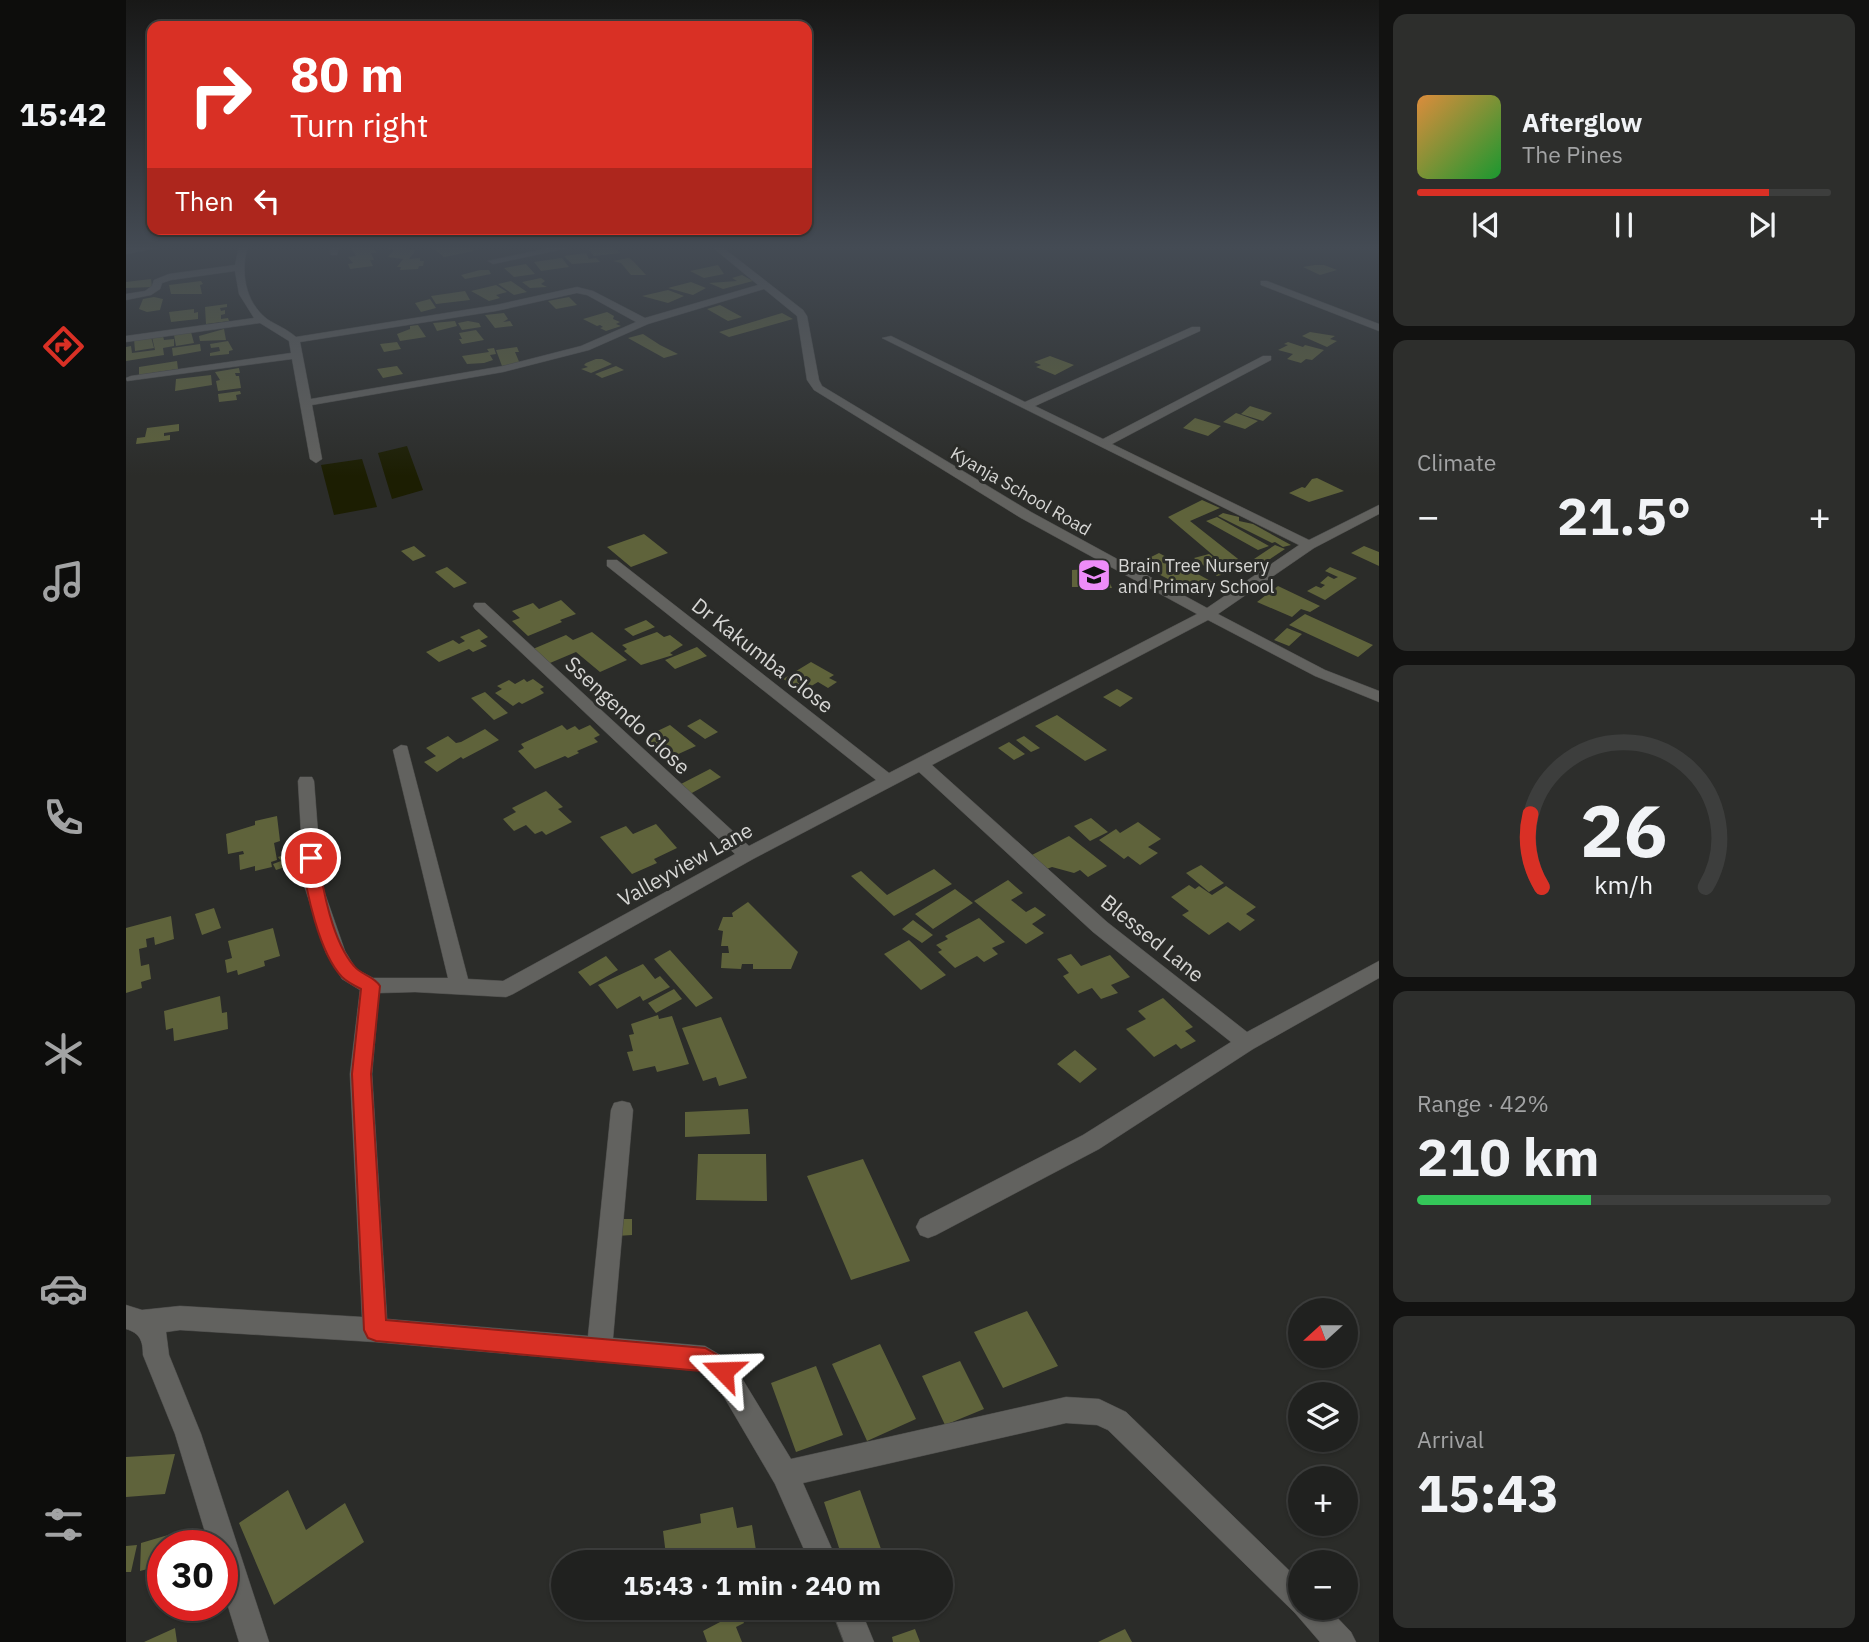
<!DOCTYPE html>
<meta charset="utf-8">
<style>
:root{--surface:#20211f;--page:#2d2e2c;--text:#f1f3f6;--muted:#a2a3a4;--line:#3d3e3d;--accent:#d93025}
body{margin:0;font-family:"IBM Plex Sans",sans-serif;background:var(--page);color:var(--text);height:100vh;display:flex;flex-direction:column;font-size:26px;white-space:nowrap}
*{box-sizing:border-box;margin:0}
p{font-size:23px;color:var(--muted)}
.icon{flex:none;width:38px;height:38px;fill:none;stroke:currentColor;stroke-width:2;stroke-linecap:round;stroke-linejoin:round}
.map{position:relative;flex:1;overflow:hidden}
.side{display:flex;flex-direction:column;gap:14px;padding:14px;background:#121211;width:490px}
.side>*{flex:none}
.guide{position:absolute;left:21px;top:21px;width:665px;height:214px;border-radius:14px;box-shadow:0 2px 5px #0004,0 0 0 2px var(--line);background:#d93025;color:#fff;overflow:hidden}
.needle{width:46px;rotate:249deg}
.buttons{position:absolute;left:1162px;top:1298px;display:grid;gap:14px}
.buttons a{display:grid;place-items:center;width:70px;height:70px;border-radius:50%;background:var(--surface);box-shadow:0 2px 5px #0004,0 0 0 2px var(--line);font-size:35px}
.speed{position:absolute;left:21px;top:1530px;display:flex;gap:14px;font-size:35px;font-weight:700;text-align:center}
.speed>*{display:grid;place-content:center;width:91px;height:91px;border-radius:50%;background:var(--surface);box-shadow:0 2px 5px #0004,0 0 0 2px var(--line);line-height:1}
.speed .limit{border:10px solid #d22;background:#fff;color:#111}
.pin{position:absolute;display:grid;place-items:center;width:60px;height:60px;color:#fff;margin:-30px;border:4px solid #fff;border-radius:50%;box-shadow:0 2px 7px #0007}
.me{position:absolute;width:77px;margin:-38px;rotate:292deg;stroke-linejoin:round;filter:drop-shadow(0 0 5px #0008)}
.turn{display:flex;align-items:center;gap:24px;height:147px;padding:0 28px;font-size:32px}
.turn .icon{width:91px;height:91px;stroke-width:2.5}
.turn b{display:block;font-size:49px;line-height:60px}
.then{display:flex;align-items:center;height:66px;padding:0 28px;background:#0003;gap:14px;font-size:26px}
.big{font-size:52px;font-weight:700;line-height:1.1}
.side .widget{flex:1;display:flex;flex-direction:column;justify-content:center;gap:10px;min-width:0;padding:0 24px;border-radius:14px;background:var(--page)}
.side .dial{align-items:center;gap:0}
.dial svg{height:182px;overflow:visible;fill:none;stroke:var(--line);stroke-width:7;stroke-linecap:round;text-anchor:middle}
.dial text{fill:var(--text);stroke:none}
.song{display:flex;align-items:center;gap:21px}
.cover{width:84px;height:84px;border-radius:10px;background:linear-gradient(135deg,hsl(30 70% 55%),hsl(130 70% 35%))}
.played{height:7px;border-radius:4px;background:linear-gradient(90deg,var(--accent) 85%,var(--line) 85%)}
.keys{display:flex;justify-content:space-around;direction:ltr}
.heat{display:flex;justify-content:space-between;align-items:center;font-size:38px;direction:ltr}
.charge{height:10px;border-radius:5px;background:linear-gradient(90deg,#34c759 42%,var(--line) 0)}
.trip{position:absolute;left:425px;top:1550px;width:402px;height:70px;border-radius:35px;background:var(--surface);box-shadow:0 2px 5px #0004,0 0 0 2px var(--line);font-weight:700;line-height:70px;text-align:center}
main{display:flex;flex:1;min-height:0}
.dock{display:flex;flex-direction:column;width:126px;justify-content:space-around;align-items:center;background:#0d0d0c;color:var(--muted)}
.dock .icon{width:49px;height:49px}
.dock .selected{color:var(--accent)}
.dock b{font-size:32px;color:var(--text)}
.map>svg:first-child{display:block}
.water{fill:#1c1e02}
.building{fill:#5f633b}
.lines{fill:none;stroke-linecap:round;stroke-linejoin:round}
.minor-casing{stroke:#4a4a48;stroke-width:1}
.minor{fill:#62625f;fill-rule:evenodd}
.route{fill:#d93025;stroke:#8d1f18;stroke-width:2}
.labels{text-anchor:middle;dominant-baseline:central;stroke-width:6;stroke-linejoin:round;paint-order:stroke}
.far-street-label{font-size:18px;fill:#d6d6d4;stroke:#2b2c29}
.far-poi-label{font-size:18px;fill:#d6d6d4;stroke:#2b2c29;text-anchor:start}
.street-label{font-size:21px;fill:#d6d6d4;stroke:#2b2c29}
</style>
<main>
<nav class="dock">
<b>15:42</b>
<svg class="icon selected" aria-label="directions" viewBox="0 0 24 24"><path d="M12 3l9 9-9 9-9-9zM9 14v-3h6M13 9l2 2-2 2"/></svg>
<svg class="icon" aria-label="music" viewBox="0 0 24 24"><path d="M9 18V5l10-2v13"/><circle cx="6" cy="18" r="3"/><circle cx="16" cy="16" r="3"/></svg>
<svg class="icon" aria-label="phone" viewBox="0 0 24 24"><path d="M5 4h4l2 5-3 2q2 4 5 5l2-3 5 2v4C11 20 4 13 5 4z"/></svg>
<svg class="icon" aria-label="climate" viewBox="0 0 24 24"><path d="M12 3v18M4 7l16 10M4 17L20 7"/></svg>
<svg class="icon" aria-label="car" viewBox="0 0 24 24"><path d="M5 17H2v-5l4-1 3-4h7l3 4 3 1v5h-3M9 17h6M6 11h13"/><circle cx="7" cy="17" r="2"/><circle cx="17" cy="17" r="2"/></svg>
<svg class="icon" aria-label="filters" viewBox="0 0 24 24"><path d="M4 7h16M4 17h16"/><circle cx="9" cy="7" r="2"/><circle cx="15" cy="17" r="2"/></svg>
</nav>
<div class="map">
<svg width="1253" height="1642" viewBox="0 0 1253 1642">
<rect width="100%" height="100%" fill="#2b2c29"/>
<path class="water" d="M281 446 297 490 266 499 252 453Z
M236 459 251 507 208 515 195 465Z"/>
<path class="building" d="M247 246 250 253H245L248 260H244L247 266 224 269 222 264 227 263 222 257 230 256 224 247Z
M262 246H280V249L290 250 283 259 294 258V261H298L297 266H293L292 269 274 270 275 267H271L277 259 262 257 268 249H262Z
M317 246H341L348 251 318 257 307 248Z
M469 246H486L495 253 468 256 462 249Z
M460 253 463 259 470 258 474 262 446 264 438 256Z
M436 258 443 267 415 271 408 262Z
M503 258 508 262 520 275H505L495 263 487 261Z
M400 264 409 274 388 277 378 268Z
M592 265 598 274 578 278 564 271Z
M1189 265H1198L1211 270 1194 275 1177 267Z
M354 270H363L365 274 339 279 335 275Z
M616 275 627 281 597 289 583 283 611 281 606 278Z
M415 278 419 281 415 284 421 287 404 288 396 282Z
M25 279 26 287 0 288V282Z
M75 281 77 284 74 285 76 294H45L43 285Z
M385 281 401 292 388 295 372 284Z
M565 282 580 288 567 295 542 288Z
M370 285 381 292 370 295 374 298 363 301 345 291Z
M542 290 558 296 542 303 516 296Z
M339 291 344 300 310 304 305 296Z
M28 297 37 299 34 310 21 312 13 309 17 299Z
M443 297 451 305 430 309 422 301Z
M304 299 310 308 295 312 289 303Z
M101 304V307L94 308 95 311 99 310V314L95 315V319L102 318 103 321 80 324 79 307Z
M594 305 616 317 602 321 581 309Z
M68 309V313L72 312V319L45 322 43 312Z
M481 312 488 316 487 319 494 322 490 324 495 326 480 331 474 328 477 327 474 325 471 326 457 319Z
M378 313 382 319 377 322 384 321 387 326 369 328 359 315Z
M656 313 667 319 603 337 593 332Z
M329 321 331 326 311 331 307 323Z
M342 321 353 323 355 327 336 330 332 323Z
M292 325 300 337 274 341 271 334 284 329V326Z
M98 329 100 340 74 341 73 336Z
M350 330 358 340 336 344 333 339H336L333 333Z
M65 332 68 343 50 346 48 335Z
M1184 332 1209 336 1204 339 1211 341 1201 347 1176 336Z
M517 334 534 345 552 354 538 358 502 338Z
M37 336 38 340 48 339V346L37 348 38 355 0 361V347L5 346 6 353 29 350 26 337Z
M25 337 28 348 9 351 8 339Z
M102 341 107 350 103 351V354L84 356V353L94 351 93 347 85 348 84 344Z
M271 342 275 349 258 352 254 344Z
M1162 342 1177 347 1179 345 1198 350 1186 360 1180 359 1175 363 1161 359 1167 354 1152 350 1162 345 1158 344Z
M74 344 75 351 47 356 46 348Z
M391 347 393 352H389L394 364 376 366 370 350Z
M368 348 370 354 364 355 367 360 358 363 341 364 336 356 363 352 361 349Z
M924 356 948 365 929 375 910 367 915 365 908 362Z
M470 359H476L486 364 465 373 455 369 462 367 458 365 460 363Z
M51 361 52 369 13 375V367Z
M271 366 277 374 257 378 251 369Z
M490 366 498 370 476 378 469 374Z
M113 368 114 373H109L110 376H113L115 388 92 391 90 381 94 380 89 372Z
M85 375 86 385 49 391 50 379Z
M114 391 115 394 110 395 111 400 93 402 92 394Z
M1124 406 1146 413 1137 421 1115 414Z
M1110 413 1113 414 1132 421 1119 429 1097 422Z
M1069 418 1095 426 1082 436 1057 428Z
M53 424V431L38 433V436L44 435V440L10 444 11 438 19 437 21 428Z
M1191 478 1218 491 1183 502 1163 493 1176 487 1179 488 1186 479Z
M1076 500 1094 508 1064 521 1121 566 1108 573 1042 517Z
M1097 513 1113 517V521L1127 524 1165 545 1157 547 1149 542 1146 543 1092 516Z
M1091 517 1143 546 1132 550 1080 521Z
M518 534 542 553 505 567 481 547Z
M1149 545 1159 549 1138 563 1128 559Z
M288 546 300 556 287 561 275 551Z
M1238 546 1253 552V566L1225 553Z
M1033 553 1092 585 1076 592 1069 588 1063 590 1019 567 1027 564 1019 560Z
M1083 554 1107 572 1091 576 1068 558Z
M321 567 341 583 328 588 309 572Z
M1204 567 1231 578 1199 600 1181 591 1190 586 1195 588 1199 585 1194 583 1202 576 1208 579 1212 577 1199 571Z
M978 568 986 588H974L969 578H957L958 587H946V570Z
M1152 586 1194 606 1184 612 1175 609 1166 617 1131 602Z
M435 600 450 614 434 620 436 622 402 636 386 621 394 618 386 611 407 603 413 609Z
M1179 614 1247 645 1232 657 1163 625Z
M520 620 529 627 507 636 498 629Z
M1161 628 1176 634 1163 646 1148 640Z
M353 629 362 637 354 641 361 646 347 652 343 649 313 662 300 652 327 640 333 644 339 641 334 637Z
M466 632 501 660 474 672 450 652 424 663 407 649 440 635 447 640Z
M531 632 538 637 544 635 557 645 544 653 547 655 515 665 498 651 501 649 496 645Z
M571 647 581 656 549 669 539 660Z
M685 662 708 675 703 678 711 682 702 688 692 682 682 688 674 683 670 686 657 679Z
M398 679 401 682 407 679 418 687 414 689 418 693 396 704 393 702 387 706 369 693 376 689 371 686 383 680 389 684Z
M991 689 1007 698 994 707 977 697Z
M359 692 382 713 368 720 345 698Z
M931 715 981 750 959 761 909 726Z
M574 719 592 732 579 739 561 726Z
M436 725 441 730 449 726 453 730 464 725 474 735 468 738 472 742 451 751 453 753 442 758 439 756 409 769 392 751 398 748 395 744Z
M544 725 570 746 548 756 545 753 540 756 521 740 526 738 523 735Z
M359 729 373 740 337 759 335 757 311 772 298 762 310 756 300 748 322 736 330 743 335 742Z
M898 736 914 748 905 752 890 740Z
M883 742 899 754 888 760 872 748Z
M584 769 595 777 564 794 553 785Z
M420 791 437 807 432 809 446 822 420 835 416 831 409 834 400 825 388 831 377 819 390 812 386 808Z
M151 816 154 841 148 843 151 860 145 862 146 867 129 871V866L114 870 113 855 118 854 117 851 102 854 100 834 129 825V821Z
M965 818 982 832 964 841 948 826Z
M1012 822 1035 839 1022 847 1032 853 1014 865 1002 856 998 859 973 840 990 829 994 833Z
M530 824 551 848 528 859 531 863 506 874 474 837 500 826 507 834Z
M943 836 981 866 962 877 954 870 948 873 926 867 918 870 902 857Z
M163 853 168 864 150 870 147 864 155 861 152 857Z
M1075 865 1098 883 1083 892 1060 873Z
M808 869 826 884 768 916 725 876 735 871 761 895Z
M882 880 897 893 885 900 900 912 909 907 920 915 906 924 918 933 900 944 848 901Z
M1063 885 1069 889 1073 886 1086 895 1100 886 1130 907 1120 914 1129 920 1114 931 1102 922 1083 935 1056 915 1063 911 1045 897Z
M829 889 847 903 807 929 789 914Z
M622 902 672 952 665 969H627V964H616L615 969 595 968 596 953H603L602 946H595L597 931 592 930 597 917H607L606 913Z
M88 908 95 928 76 935 69 914Z
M45 916 48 939 29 945 28 937 20 939 21 947 13 949 15 966 23 964 25 979 15 982 16 988 0 993V928Z
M853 918 879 942 866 948 872 954 858 962 851 956 829 968 812 952 816 950 810 945 822 939 819 936Z
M787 920 807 935 796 943 776 929Z
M147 928 154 956 138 961 139 966 112 975 111 970 101 973 99 960 106 958 102 941Z
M783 940 820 975 795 990 758 954Z
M544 950 587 998 570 1007 528 959Z
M945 954 955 966 984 955 1004 977 985 985 992 993 975 999 966 988 952 994 937 976 943 973 931 959Z
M480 956 492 970 464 986 452 972Z
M517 964 529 979 534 976 544 987 517 1001 514 996 491 1009 472 985Z
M548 989 556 999 530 1013 522 1003Z
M94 996 96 1013 101 1012 102 1029 48 1041 47 1028 40 1030 38 1011Z
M1037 998 1067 1027 1059 1031 1070 1041 1055 1049 1050 1044 1028 1057 1000 1029 1020 1019 1012 1011Z
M532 1015 533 1019 546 1016 563 1064 531 1072 529 1066 507 1071 501 1052 507 1051 503 1035 508 1034 505 1024Z
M595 1017 621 1078 593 1086 590 1077 577 1081 556 1028Z
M949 1050 971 1069 954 1083 931 1064Z
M622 1109 624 1134 559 1137V1112Z
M572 1154H640L641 1201 570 1200Z
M737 1159 784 1261 725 1280 681 1176Z
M492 1219H506V1235L491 1236Z
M901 1311 932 1366 877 1388 848 1332Z
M754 1344 790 1419 741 1441 706 1364Z
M834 1361 858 1409 819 1425 796 1376Z
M690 1366 717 1435 670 1452 645 1383Z
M49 1454 39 1494 0 1497V1457Z
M162 1490 180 1530 219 1503 238 1542 148 1605 113 1523Z
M734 1490 760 1563H718L698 1502Z
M607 1507 611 1528 626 1525 632 1563H541L537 1531 575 1523 574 1514Z
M59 1530V1545H37V1565L14 1571 15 1543Z
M11 1545 5 1572H0V1546Z
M613 1612 618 1623 610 1627 616 1642H581L577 1631Z
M49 1628 51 1642H18Z
M789 1629 794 1642H767L766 1637Z
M999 1629 1006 1642H972Z"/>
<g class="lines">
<g class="minor-casing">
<path id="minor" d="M15 246H43L0 254V248Z
M113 246H122C114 271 119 302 141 319 150 325 161 329 170 337L370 305 451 287 467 291 519 318 632 285 585 246H595L677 310 681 316 693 380 696 386 905 512 1081 608 1173 545 756 338 765 336 899 402 1066 327H1074V331L909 406 977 439 1137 356H1145V360L986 444 1183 540 1253 505V514L1188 548 1092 614 1199 670 1253 691V702L1189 676 1082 620 806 765 981 922 1121 1032 1253 961V978L1127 1049 973 1149 810 1235 802 1238 794 1235 790 1227 794 1219 957 1135 1105 1042 967 932 793 772 627 859 387 994 380 997 289 992 253 993 246 1074 261 1319 462 1336 485 1110 488 1103 496 1101 504 1103 507 1110 487 1338 579 1346 606 1362 665 1459 940 1397 973 1399 1000 1412 1174 1581V1608H1202L1225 1632 1230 1642H1194L1169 1613 982 1430 971 1425 940 1423 677 1483 712 1563H684L649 1484 588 1380 575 1371 249 1342 54 1330 40 1332 43 1355 75 1434 143 1642H113L96 1587V1545H83L49 1434 17 1355C17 1341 14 1333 0 1329V1305L16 1310 54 1306 236 1317 224 1074 234 990 216 979 200 953 178 885 172 781 174 777H186L188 781 196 885 219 951 230 969 247 978H322L267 750 275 745 281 746 342 979 377 981 609 854 349 609 347 606 349 603H359L623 846 750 780 481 566V560H491L763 773 1071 614 895 518 688 390 681 380 671 316 638 289 522 324 463 350 377 372 186 405 196 459 190 463 184 459 166 359 1 381 0 378 5 376 165 353 163 341 134 323 0 342V336L128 318 113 294 109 271 45 280 36 283 34 289 25 295 0 300V294L19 291 26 286 28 280 43 274 109 265ZM451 293 461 295 510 322 455 346 377 366 185 399 174 342 370 311Z
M203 246H213L211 255H205Z
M432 246H452L367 264 362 261Z
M1135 281H1141L1253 324V331L1135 285Z
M705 1608H734L748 1642H718Z"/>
</g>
<use href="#minor" class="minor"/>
</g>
<linearGradient id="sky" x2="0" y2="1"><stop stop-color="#181817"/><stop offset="0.52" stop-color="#444b54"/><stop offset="1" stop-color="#444b54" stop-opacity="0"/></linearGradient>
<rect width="1253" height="476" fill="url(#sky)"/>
<path class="route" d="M185 852 193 858C196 889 207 942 228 966 235 975 248 976 254 986L245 1074 260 1320 579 1348 606 1363 609 1371 606 1379 597 1383 575 1371 250 1341 242 1338 238 1330 226 1074 235 989C229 986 221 982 216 977 193 953 180 891 176 858Z"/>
<defs>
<g id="school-square" transform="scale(1.75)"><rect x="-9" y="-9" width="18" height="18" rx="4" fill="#ee8cf9" stroke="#2b2c29"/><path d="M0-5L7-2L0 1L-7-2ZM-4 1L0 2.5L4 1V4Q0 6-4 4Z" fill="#111"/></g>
</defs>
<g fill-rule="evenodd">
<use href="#school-square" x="968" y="575"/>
</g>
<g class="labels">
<g class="far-street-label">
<text transform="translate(895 491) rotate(30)">Kyanja School Road</text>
</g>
<g class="far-poi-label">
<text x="992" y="565">Brain Tree Nursery<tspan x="992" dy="21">and Primary School</tspan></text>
</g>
<g class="street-label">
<text transform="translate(637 655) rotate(38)">Dr Kakumba Close</text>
<text transform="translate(502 715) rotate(43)">Ssengendo Close</text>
<text transform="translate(559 864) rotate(-29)">Valleyview Lane</text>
<text transform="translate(1027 938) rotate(39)">Blessed Lane</text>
</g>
</g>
</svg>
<div class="buttons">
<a><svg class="needle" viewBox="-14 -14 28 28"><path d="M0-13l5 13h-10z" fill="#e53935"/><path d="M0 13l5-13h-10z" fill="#a2a3a4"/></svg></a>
<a><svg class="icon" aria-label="layers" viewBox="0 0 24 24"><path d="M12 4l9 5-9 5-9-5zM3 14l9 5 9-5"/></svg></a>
<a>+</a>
<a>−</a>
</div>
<div class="speed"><div class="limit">30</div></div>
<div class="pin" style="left:185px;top:858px;background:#d93025"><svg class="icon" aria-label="arrive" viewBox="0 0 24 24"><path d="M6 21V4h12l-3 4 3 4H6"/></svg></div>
<svg class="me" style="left:597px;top:1371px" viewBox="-20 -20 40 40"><path d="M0-17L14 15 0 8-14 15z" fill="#d93025" stroke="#fff" stroke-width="4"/></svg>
<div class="trip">15:43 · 1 min · 240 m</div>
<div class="guide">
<div class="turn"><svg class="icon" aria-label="right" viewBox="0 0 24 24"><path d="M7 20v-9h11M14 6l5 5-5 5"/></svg><div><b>80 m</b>Turn right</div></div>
<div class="then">Then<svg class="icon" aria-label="left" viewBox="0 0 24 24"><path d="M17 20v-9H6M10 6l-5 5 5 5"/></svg></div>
</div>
</div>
<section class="side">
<div class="widget">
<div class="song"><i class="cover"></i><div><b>Afterglow</b><p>The Pines</p></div></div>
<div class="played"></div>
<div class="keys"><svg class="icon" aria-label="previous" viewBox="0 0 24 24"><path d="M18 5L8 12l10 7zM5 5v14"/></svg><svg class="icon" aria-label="pause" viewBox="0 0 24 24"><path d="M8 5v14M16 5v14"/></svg><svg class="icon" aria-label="next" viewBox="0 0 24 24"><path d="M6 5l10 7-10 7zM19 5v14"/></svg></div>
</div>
<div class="widget"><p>Climate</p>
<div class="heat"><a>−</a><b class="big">21.5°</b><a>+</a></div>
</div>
<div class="widget dial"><svg viewBox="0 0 100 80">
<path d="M14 69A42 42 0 1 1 86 69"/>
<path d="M14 69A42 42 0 0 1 9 37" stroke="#d93025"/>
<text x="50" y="56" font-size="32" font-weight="700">26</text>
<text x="50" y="72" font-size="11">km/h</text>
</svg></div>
<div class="widget"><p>Range · 42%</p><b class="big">210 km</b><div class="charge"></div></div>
<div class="widget"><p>Arrival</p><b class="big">15:43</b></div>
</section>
</main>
